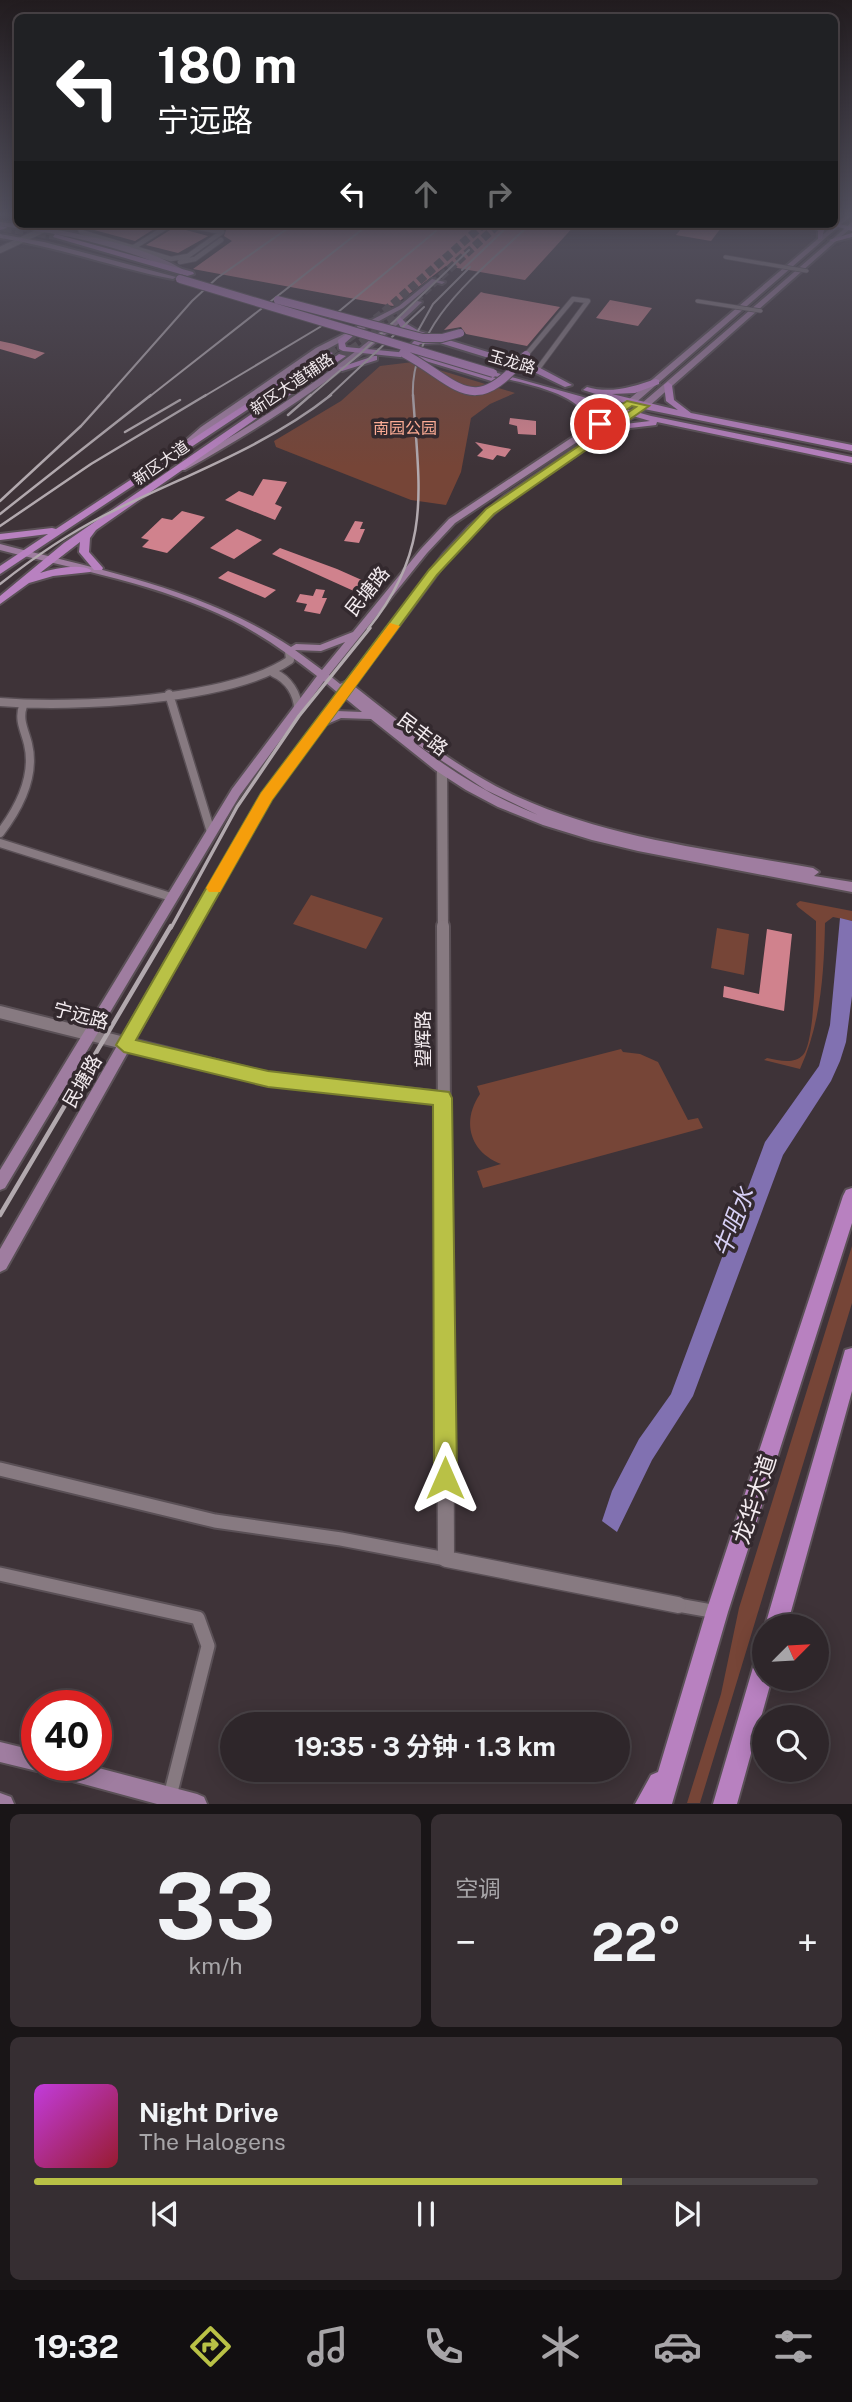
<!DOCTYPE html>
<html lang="zh">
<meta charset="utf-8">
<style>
:root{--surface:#2e262a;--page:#362e32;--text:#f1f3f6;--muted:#a7a5a8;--line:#494347;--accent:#b9c146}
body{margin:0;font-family:"Public Sans","Noto Sans SC",sans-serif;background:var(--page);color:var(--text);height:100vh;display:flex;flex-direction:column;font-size:26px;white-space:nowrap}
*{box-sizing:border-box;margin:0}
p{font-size:23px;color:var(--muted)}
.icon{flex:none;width:38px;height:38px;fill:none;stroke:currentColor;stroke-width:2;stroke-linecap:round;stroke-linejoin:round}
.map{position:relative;height:1804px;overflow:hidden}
.drawer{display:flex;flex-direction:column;gap:10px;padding:10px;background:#191517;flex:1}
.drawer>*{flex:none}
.top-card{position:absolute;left:14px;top:14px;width:824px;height:214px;border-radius:10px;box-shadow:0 4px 18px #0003,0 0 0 2px var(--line);background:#202124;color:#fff;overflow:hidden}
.needle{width:46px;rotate:66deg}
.tools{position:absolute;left:752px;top:1614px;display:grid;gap:14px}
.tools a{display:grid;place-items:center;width:77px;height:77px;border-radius:50%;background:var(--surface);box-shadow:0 4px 18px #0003,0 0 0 2px var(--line);font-size:35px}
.speed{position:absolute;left:21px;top:1690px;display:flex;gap:14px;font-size:35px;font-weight:700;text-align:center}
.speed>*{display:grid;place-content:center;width:91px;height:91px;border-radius:50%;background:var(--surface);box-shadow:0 4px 18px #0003,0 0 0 2px var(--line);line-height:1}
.speed .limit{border:10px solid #d22;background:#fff;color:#111}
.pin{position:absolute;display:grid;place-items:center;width:60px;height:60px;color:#fff;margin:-30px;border:4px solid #fff;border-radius:50%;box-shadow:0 2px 7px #0007}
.me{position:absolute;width:77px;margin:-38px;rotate:0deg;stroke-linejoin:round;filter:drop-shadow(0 0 5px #0008)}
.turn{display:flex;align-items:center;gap:24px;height:147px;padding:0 28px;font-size:32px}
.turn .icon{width:91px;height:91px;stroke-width:2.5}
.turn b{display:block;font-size:49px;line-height:60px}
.lanes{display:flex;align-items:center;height:66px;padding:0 28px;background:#0003;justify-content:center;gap:35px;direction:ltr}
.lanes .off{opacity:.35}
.big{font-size:52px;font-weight:700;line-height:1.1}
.drawer .tile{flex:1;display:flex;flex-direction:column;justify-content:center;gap:10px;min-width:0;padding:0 24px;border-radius:10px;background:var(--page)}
.drawer .dial{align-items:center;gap:0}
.dial b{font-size:91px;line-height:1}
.song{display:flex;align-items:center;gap:21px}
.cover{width:84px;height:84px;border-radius:10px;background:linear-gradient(135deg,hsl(290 70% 55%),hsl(350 70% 35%))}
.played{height:7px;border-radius:4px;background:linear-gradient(90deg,var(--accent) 75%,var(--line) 75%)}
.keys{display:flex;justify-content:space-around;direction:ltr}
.heat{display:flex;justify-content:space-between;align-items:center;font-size:38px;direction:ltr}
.drawer .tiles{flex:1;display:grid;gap:10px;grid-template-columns:1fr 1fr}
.tile:last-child{grid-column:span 2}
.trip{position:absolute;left:220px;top:1712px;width:410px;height:70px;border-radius:35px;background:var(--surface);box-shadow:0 4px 18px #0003,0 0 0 2px var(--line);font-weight:700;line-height:70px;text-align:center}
.tabs{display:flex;height:112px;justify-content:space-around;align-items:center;background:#120f11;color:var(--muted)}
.tabs .icon{width:49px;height:49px}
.tabs .selected{color:var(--accent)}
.tabs b{font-size:32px;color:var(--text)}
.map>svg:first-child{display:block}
.green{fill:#764537}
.water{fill:#8171b1}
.building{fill:#d0828d}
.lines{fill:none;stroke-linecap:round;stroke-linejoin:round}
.primary-tunnel{stroke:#594f53;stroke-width:8;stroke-dasharray:8 3.5;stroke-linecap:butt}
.minor-far2-casing{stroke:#5a5056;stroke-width:6}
.minor-far1-casing{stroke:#5a5056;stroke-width:11}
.minor-casing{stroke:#5a5056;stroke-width:17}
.tertiary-far3-casing{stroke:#5a5056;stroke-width:8}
.tertiary-far2-casing{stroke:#5a5056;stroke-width:13}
.tertiary-far1-casing{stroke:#5a5056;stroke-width:16}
.tertiary-casing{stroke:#5a5056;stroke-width:19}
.secondary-casing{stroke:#5a5056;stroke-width:4}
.primary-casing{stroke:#5a5056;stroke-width:4}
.minor-far2{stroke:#877a81;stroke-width:4.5}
.minor-far1{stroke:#877a81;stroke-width:8}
.minor{stroke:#877a81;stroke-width:13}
.tertiary-far3{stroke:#877a81;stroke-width:6}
.tertiary-far2{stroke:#877a81;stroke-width:10}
.tertiary-far1{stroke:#877a81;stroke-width:12}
.tertiary{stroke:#877a81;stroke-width:16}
.secondary{fill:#9f7da0;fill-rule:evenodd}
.primary{fill:#b881c0;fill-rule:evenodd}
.rail-far3{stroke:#b2a9ae;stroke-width:2}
.rail-far2{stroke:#b2a9ae;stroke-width:2.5}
.rail-far1{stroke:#b2a9ae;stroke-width:3.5}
.rail{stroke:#b2a9ae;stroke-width:4.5}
.pedestrian-bridge-casing{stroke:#5a5056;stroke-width:5;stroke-linecap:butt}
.primary-bridge-casing{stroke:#5a5056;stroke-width:10;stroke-linecap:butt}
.pedestrian-bridge{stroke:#877a81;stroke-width:3.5}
.primary-bridge{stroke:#b881c0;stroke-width:8}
.route{fill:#b9c146;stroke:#787d2e;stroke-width:2}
.slow{fill:#f59e0b}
.labels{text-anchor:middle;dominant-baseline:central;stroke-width:7;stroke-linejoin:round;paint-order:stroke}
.far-street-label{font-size:16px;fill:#f3ebef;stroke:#33292e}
.far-park-label{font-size:16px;fill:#fdac95;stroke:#33292e}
.street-label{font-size:19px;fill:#f3ebef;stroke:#33292e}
.near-street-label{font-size:23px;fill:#f3ebef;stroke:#33292e}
.near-water-label{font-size:24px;font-style:italic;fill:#d7d0f5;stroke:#33292e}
</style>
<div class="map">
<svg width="852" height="1804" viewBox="0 0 852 1804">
<rect width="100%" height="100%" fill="#3e3338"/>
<path class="green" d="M413 362 515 393 490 404 471 418 461 472 446 505 411 500 276 447 274 441 341 401 380 366Z
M311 895 383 918 366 949 293 924Z
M800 901 852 911V921L833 917 825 923C824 973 821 1023 800 1069L764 1060 767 1058C779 1060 793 1065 803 1055 816 1041 816 944 816 921L798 907 796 904Z
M717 928 749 934 744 975 711 968Z
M621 1049 623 1052 640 1054 658 1062 688 1120 698 1118 703 1128 483 1188 477 1171 501 1164C470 1152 461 1122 480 1094L477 1086Z
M852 1246V1303L700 1803H687L721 1694 739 1608Z"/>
<path class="water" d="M840 918 852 921V996L846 1042 840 1061 831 1081 783 1155 693 1396 652 1460 617 1532 602 1521 612 1491 639 1439 671 1394 765 1142 819 1066 830 1025Z"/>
<path class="building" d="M87 224H162L135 241 87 228Z
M225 224H576L525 280 446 266 393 306 193 269 232 241 224 236 226 230 221 227Z
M685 224H694L721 228 711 241 676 235Z
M175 227 208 236 210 235 178 253 146 245Z
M481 292 484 293 560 307 527 346 466 334 461 327 444 330Z
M610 300 652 308 638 326 596 318Z
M0 341 14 344 45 353 35 359 0 349Z
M510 418 536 421V435L518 434 517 426 509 424Z
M475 442 500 447 511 449 505 457 497 455 493 460 477 456 483 450Z
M263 479 287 482 275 504 282 507 275 520 225 500 239 491 253 496Z
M182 511 205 517 167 553 142 547 149 540 141 538 162 518 172 520Z
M355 521 363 522 360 529H365L359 543 344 541Z
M237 529 262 540 234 559 210 548Z
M280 548 337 569 364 581 356 592 272 554Z
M228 571 276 590 265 598 218 578Z
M316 589 325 590 322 598H327L320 614 304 611 307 604 296 602 300 594 313 596Z
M767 929 792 934 784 1011 723 997 724 986 759 994Z"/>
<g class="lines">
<path class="primary-tunnel" d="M4 228 55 236
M329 353 379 316 484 224
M342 356 395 318 499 224"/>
<g class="minor-far2-casing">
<path id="minor-far2" d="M79 224 81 232 171 259 188 256 222 232 179 224
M131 249 171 224
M180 262 195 259 221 240
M526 355 573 299 588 301 537 370"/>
</g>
<g class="minor-far1-casing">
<path id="minor-far1" d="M274 673C288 679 298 694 298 709
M169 694 211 832
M0 702C73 708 230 701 290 660L289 651
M0 833C19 808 36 777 28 744 25 731 18 720 23 706
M0 843 171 897"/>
</g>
<g class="minor-casing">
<path id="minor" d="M0 1469 215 1521 341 1539 446 1559
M0 1574 198 1618 208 1646 170 1796
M678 1605 717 1612"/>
</g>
<g class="tertiary-far3-casing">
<path id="tertiary-far3" d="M0 250 55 224"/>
</g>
<g class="tertiary-far2-casing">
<path id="tertiary-far2" d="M442 770 443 928"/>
</g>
<g class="tertiary-far1-casing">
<path id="tertiary-far1" d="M443 926 445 1312
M0 1012 268 1079 442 1098"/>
</g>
<g class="tertiary-casing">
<path id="tertiary" d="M445 1310 446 1559 678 1605"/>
</g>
<g class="secondary-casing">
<path id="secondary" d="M846 215H852L633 405 455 523 427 553 329 675 340 684 347 681 444 553 468 527 504 496 641 404 852 222V227L647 408 510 500 474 531 450 557 354 686C405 726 458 770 518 797 611 839 714 850 813 868L819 872 814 876 852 882V892L638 851 592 840 543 825 498 807 466 790 435 770 371 719 341 718 325 725 270 799 6 1269 0 1272V1249L262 794 338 693 324 681 240 795 5 1188 0 1190V1170L232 789 317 676C290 655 262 635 232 620 159 584 78 570 0 550V544C100 570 203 589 291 647L296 644 320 645 353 632 421 549 449 519 627 401ZM345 642 322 670 295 650 321 651ZM345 698 362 712 336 711ZM412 741 486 790 538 815C492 797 451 771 412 741Z
M0 222C54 228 143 242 188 273L183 274C124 247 64 233 0 226Z
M0 234 44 242 176 277 173 279C115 268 59 247 0 238Z
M432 279 445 282 442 284 435 282 403 308 322 352 207 431 177 456 170 454 201 427 316 348 399 306Z
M417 301 422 302C407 317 390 331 374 344 315 393 251 433 185 470H179V466C265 420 343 365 417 301Z
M0 1742 37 1751V1766H91L197 1794 204 1797 207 1804H157L54 1776 47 1773 44 1767 37 1771 0 1762Z
M0 1793 11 1797 14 1804H0Z"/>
</g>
<g class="primary-casing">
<path id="primary" d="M835 223 852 227V231L828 224Z
M812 224H819L824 230 822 239H818V231Z
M0 226 6 227 7 228 0 230Z
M852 233V237L833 242 829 240Z
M55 234 193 272 194 274 187 276 53 237Z
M400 317 407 324 419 331 540 368 572 385 565 387 534 372 440 343 420 344 414 350 420 354 505 381 498 383 419 359 343 351 339 349 338 340 358 326 362 328 345 343 346 347 408 353 405 350 415 340 427 339 401 328 396 319Z
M326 351 333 353 0 574V566L48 534 0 540V534L52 528 56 529Z
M339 354 346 356 96 530 90 538 89 552 103 568 102 570H94L79 552 80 542 40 573C53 569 80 563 91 570L90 572 53 576 29 583 0 604V596L64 543Z
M374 356H377V360L342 371 338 368Z
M490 371 651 416 852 457V463L657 422 656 425 630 428 598 441 593 438 595 436 625 424 650 421 582 401 595 415 596 422 583 439H577L575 437 588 422C583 392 516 382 490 375Z
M656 379 659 380V384L635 393 612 394 678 410 666 401 664 385 668 382 672 385 674 400 691 413 852 445V451L644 409 583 390 587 387C610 394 633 387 656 379Z
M852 1188V1223L728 1612 672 1804H635L651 1775 658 1772 706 1612 843 1196 846 1190Z
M852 1348V1391L787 1626H765L843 1357 845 1350Z
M765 1653V1678H772L737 1804H713L754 1664 757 1656Z"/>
</g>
<use href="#minor-far2" class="minor-far2"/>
<use href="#minor-far1" class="minor-far1"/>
<use href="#minor" class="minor"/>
<use href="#tertiary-far3" class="tertiary-far3"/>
<use href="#tertiary-far2" class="tertiary-far2"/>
<use href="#tertiary-far1" class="tertiary-far1"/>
<use href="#tertiary" class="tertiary"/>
<use href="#secondary" class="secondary"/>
<use href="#primary" class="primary"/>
<path class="rail-far3" d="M462 270 510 224
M414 338 433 304 470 267
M107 397 192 301 217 278 294 224
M149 397 369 224
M203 397 320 327 436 231
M309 397 362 352 469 250
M328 397 424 307
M413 397C409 322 482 271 530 224"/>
<path class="rail-far2" d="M288 415 311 395
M125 432 180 400
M0 501 81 426 109 395
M0 514 151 395
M0 526 91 464 206 395
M0 584C33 558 66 535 103 516 180 477 263 449 331 395
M368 629C433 549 419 489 413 395"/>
<path class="rail-far1" d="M171 928 237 807 299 716 370 628"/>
<path class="rail" d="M0 1215 171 926"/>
<g class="pedestrian-bridge-casing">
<path id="pedestrian-bridge" d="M725 257 807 271
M697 301 761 311"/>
</g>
<g class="primary-bridge-casing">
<path id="primary-bridge" d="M180 279 493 373
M278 300 423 338H442L460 333
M403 353C458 382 472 421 526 355"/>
</g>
<use href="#pedestrian-bridge" class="pedestrian-bridge"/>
<use href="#primary-bridge" class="primary-bridge"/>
</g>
<linearGradient id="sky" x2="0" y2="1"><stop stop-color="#221c1f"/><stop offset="0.46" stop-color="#52505e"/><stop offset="1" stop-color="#52505e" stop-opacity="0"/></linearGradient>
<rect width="852" height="467" fill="url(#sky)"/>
<path class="route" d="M627 401 649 406 494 514 437 575 272 800 136 1040 268 1071 449 1092 452 1098 457 1478 453 1486 445 1489 437 1486 434 1478 433 1105 268 1087 124 1052 116 1045 261 793 429 570 486 509 636 407 632 406 603 426H596V421Z"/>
<path class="slow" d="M390 623 400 626 272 800 220 892H209L206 888 261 793Z"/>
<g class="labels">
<g class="far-street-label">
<text transform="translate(512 362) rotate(16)">玉龙路</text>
<text transform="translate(292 384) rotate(-34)">新区大道辅路</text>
<text transform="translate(161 463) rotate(-35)">新区大道</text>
</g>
<g class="far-park-label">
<text x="405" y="428">南园公园</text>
</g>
<g class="street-label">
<text transform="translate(367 591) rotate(-51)">民塘路</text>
<text transform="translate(423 734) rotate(37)">民丰路</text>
<text transform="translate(81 1015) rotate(15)">宁远路</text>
<text transform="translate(423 1039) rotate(-90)">望辉路</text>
<text transform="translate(82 1081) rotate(-60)">民塘路</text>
</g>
<g class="near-street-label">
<text transform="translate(754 1499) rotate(-72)">龙华大道</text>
</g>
<g class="near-water-label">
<text transform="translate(733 1222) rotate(-69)">牛咀水</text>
</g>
</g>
</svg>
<div class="tools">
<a><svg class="needle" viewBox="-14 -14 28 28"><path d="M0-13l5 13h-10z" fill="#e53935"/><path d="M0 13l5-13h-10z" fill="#a7a5a8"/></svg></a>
<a><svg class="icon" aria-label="search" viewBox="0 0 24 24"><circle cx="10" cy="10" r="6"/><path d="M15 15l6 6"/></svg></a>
</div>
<div class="speed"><div class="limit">40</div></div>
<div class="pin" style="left:600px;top:424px;background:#d93025"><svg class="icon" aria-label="arrive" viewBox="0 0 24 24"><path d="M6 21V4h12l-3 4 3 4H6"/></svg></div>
<svg class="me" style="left:445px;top:1478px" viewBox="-20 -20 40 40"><path d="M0-17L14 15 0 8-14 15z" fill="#b9c146" stroke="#fff" stroke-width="4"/></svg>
<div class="trip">19:35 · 3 分钟 · 1.3 km</div>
<div class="top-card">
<div class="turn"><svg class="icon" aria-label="left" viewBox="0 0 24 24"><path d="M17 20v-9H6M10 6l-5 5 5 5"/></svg><div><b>180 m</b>宁远路</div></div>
<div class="lanes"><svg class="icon" aria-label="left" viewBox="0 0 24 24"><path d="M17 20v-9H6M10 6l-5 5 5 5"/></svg><svg class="icon off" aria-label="ahead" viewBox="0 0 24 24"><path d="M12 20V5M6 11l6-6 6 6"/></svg><svg class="icon off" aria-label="right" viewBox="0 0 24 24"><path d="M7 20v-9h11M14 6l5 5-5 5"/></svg></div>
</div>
</div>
<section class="drawer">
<div class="tiles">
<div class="tile dial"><b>33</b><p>km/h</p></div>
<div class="tile"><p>空调</p>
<div class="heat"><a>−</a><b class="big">22°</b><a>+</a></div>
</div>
<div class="tile">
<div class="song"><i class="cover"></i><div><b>Night Drive</b><p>The Halogens</p></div></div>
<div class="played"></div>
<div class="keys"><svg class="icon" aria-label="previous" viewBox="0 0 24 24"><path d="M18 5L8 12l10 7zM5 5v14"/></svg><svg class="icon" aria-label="pause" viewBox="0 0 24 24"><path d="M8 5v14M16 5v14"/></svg><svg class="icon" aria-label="next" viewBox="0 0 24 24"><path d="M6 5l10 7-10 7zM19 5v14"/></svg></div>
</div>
</div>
</section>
<nav class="tabs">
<b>19:32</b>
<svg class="icon selected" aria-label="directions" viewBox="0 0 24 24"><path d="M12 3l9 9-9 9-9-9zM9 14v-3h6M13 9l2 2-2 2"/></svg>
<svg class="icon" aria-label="music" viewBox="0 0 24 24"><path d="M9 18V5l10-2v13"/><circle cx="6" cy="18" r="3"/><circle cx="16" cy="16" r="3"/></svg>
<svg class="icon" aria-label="phone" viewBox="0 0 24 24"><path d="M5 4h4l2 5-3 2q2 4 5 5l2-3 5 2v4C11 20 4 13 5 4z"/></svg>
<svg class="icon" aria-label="climate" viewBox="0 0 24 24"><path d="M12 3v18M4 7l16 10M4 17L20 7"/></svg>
<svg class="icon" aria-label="car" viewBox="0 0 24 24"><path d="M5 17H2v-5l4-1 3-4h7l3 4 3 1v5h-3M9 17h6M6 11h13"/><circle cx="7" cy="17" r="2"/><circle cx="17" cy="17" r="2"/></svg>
<svg class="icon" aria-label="filters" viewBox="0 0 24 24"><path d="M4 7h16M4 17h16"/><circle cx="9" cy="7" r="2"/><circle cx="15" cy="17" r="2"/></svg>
</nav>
